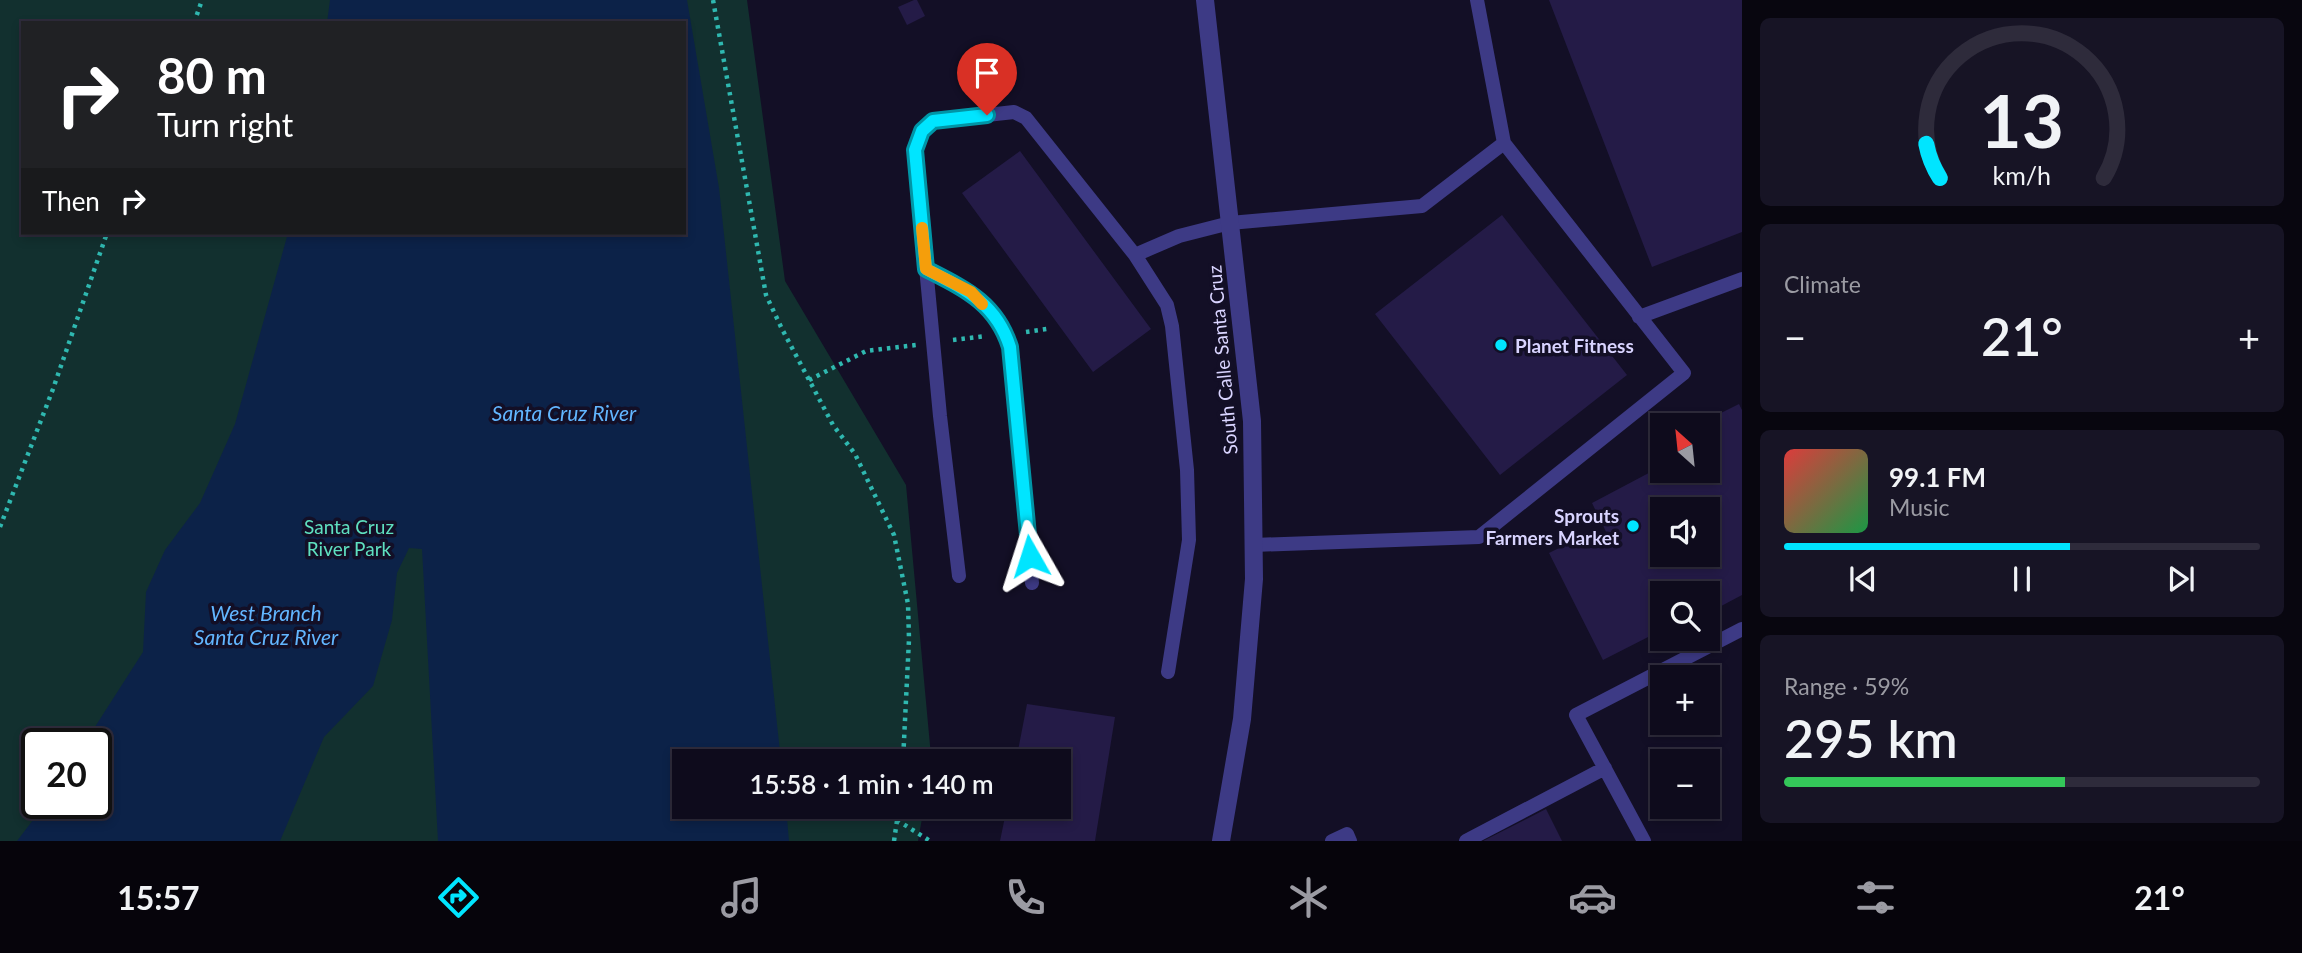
<!DOCTYPE html>
<meta charset="utf-8">
<style>
:root{--surface:#0e0b1c;--page:#171425;--text:#f1f3f6;--muted:#9b9ba3;--line:#2e2b3b;--accent:#00e5ff}
body{margin:0;font-family:Lato,sans-serif;background:var(--page);color:var(--text);height:100vh;display:flex;flex-direction:column;font-size:26px;white-space:nowrap}
*{box-sizing:border-box;margin:0}
p{font-size:23px;color:var(--muted)}
.icon{flex:none;width:38px;height:38px;fill:none;stroke:currentColor;stroke-width:2;stroke-linecap:round;stroke-linejoin:round}
.map{position:relative;flex:1;overflow:hidden}
.sheet{display:flex;flex-direction:column;gap:18px;padding:18px;background:#08060f;width:560px}
.sheet>*{flex:none}
.top-card{position:absolute;left:21px;top:21px;width:665px;height:214px;border-radius:0px;box-shadow:0 4px 10px #0003,0 0 0 2px var(--line);background:#202124;color:#fff;overflow:hidden}
.needle{width:46px;rotate:333deg}
.buttons{position:absolute;left:1650px;top:413px;display:grid;gap:14px}
.buttons a{display:grid;place-items:center;width:70px;height:70px;border-radius:0px;background:var(--surface);box-shadow:0 4px 10px #0003,0 0 0 2px var(--line);font-size:35px}
.speed{position:absolute;left:21px;top:728px;display:flex;gap:14px;font-size:35px;font-weight:700;text-align:center}
.speed>*{display:grid;place-content:center;width:91px;height:91px;border-radius:50%;background:var(--surface);box-shadow:0 4px 10px #0003,0 0 0 2px var(--line);line-height:1}
.speed .limit{border:4px solid #111;border-radius:10px;background:#fff;color:#111}
.pin{position:absolute;display:grid;place-items:center;width:60px;height:60px;color:#fff;margin:-72px -30px;border-radius:50% 50% 50% 0;rotate:-45deg;box-shadow:0 0 7px #0007}
.pin .icon{rotate:45deg}
.me{position:absolute;width:77px;margin:-38px;rotate:354deg;stroke-linejoin:round;filter:drop-shadow(0 0 5px #0008)}
.turn{display:flex;align-items:center;gap:24px;height:147px;padding:0 21px;font-size:32px}
.turn .icon{width:91px;height:91px;stroke-width:2.5}
.turn b{display:block;font-size:49px;line-height:60px}
.then{display:flex;align-items:center;height:66px;padding:0 21px;background:#0003;gap:14px;font-size:26px}
.big{font-size:52px;font-weight:600;line-height:1.1}
.sheet .widget{flex:1;display:flex;flex-direction:column;justify-content:center;gap:10px;min-width:0;padding:0 24px;border-radius:10px;background:var(--page)}
.sheet .dial{align-items:center;gap:0}
.dial svg{height:182px;overflow:visible;fill:none;stroke:var(--line);stroke-width:7;stroke-linecap:round;text-anchor:middle}
.dial text{fill:var(--text);stroke:none}
.song{display:flex;align-items:center;gap:21px}
.cover{width:84px;height:84px;border-radius:10px;background:linear-gradient(135deg,hsl(0 70% 55%),hsl(140 70% 35%))}
.played{height:7px;border-radius:4px;background:linear-gradient(90deg,var(--accent) 60%,var(--line) 60%)}
.keys{display:flex;justify-content:space-around;direction:ltr}
.heat{display:flex;justify-content:space-between;align-items:center;font-size:38px;direction:ltr}
.charge{height:10px;border-radius:5px;background:linear-gradient(90deg,#34c759 59%,var(--line) 0)}
.trip{position:absolute;left:672px;top:749px;width:399px;height:70px;border-radius:0px;background:var(--surface);box-shadow:0 4px 10px #0003,0 0 0 2px var(--line);font-weight:600;line-height:70px;text-align:center}
.tabs{display:flex;height:112px;justify-content:space-around;align-items:center;background:#06040b;color:var(--muted)}
.tabs .icon{width:49px;height:49px}
.tabs .active{color:var(--accent)}
.tabs b{font-size:32px;color:var(--text)}
main{display:flex;flex:1;min-height:0}
.map>svg:first-child{display:block}
.green{fill:#12302f;fill-rule:evenodd}
.water{fill:#0c2248}
.building{fill:#241b47;fill-rule:evenodd}
.lines{fill:none;stroke-linecap:round;stroke-linejoin:round}
.path{stroke:#2fb8b0;stroke-width:4.5;stroke-dasharray:3.5 5;stroke-linecap:butt}
.service{stroke:#3d3a85;stroke-width:14}
.minor{stroke:#3d3a85;stroke-width:18}
.route-casing{stroke:#0095a6;stroke-width:18}
.route{stroke:#00e5ff;stroke-width:12}
.slow{stroke:#f59e0b;stroke-width:12}
.poi-dot{fill:#00e5ff;stroke:#130f26;stroke-width:2.5}
.labels{text-anchor:middle;dominant-baseline:central;stroke-width:7;stroke-linejoin:round;paint-order:stroke}
.poi-label{font-size:19px;font-weight:bold;fill:#d9d4ff;stroke:#130f26;text-anchor:start}
.street-label{font-size:19px;fill:#d9d4ff;stroke:#130f26}
.park-label{font-size:19px;fill:#5fe0c0;stroke:#130f26}
.water-label{font-size:21px;font-style:italic;fill:#62b6ff;stroke:#130f26}
</style>
<main>
<div class="map">
<svg width="1742" height="841" viewBox="0 0 1742 841">
<rect width="100%" height="100%" fill="#130f26"/>
<path class="green" d="M0 0H747L785 281 906 485 931 756 930 761H684V807H924L918 841H0ZM23 23H684V233H23ZM37 744H96V803H37Z"/>
<path class="water" d="M330 0H687L719 188 781 761H684V807H786L789 841H438L422 549 409 548 397 573 392 620 373 686 324 737 280 841H17L46 803H96V744H84L143 652 146 592 165 550 200 503 235 424 288 233H684V23H327Z"/>
<path class="building" d="M914 0H917L925 16 907 25 898 7Z
M1549 0H1742V232L1652 267Z
M1020 151 1151 329 1093 372 962 193Z
M1502 215 1627 375 1500 475 1375 314Z
M1739 404 1742 410V595L1708 613V593H1662V636L1658 639 1656 633 1603 660 1549 553 1595 530 1604 547 1612 544 1592 503 1662 466V471H1708V443L1714 439 1705 421ZM1662 509H1708V555H1662Z
M1027 704 1115 717 1095 841H1000L1007 807H1059V761H1016Z
M1546 809 1562 841H1483Z"/>
<g class="lines">
<path class="path" d="M713 0 766 295 782 329 833 425 855 454 894 535 908 604 909 639 903 761
M194 23 202 0
M1026 332 1047 329
M953 340 986 336
M809 380 866 351 916 345
M0 527 53 389 107 233
M897 820 930 841
M894 841 899 807"/>
<path class="service" d="M1477 0 1504 143
M1135 255 1179 236 1230 223 1422 206 1504 143 1684 373 1479 537 1254 545
M926 269 971 292 1002 325 1010 347 1032 583
M1639 317 1742 279
M959 576 940 416 915 150 922 131 933 121 1014 112 1026 118 1135 255 1167 305 1172 326 1187 470 1189 540 1168 672
M1332 841 1347 834 1350 841
M1466 841 1605 768
M1644 841 1576 715 1742 629"/>
<path class="minor" d="M1205 0 1252 421 1254 579 1242 719 1221 841"/>
</g>
<g class="lines">
<g class="route-casing">
<path id="route" d="M987 115 933 121 922 131 915 150 926 269C965 289 996 303 1010 347L1030 556"/>
</g>
<use href="#route" class="route"/>
<path class="slow" d="M922 228 926 269 971 292 982 304"/>
</g>
<g class="poi-dot">
<circle cx="1501" cy="345" r="7"/>
<circle cx="1633" cy="526" r="7"/>
</g>
<g class="labels">
<g class="poi-label">
<text x="1515" y="345">Planet Fitness</text>
<text x="1619" y="515" text-anchor="end">Sprouts<tspan x="1619" dy="22">Farmers Market</tspan></text>
</g>
<g class="street-label">
<text transform="translate(1222 360) rotate(-95)">South Calle Santa Cruz</text>
</g>
<g class="park-label">
<text x="349" y="526">Santa Cruz<tspan x="349" dy="22">River Park</tspan></text>
</g>
<g class="water-label">
<text x="564" y="412">Santa Cruz River</text>
<text x="266" y="612">West Branch<tspan x="266" dy="24">Santa Cruz River</tspan></text>
</g>
</g>
</svg>
<div class="buttons">
<a><svg class="needle" viewBox="-14 -14 28 28"><path d="M0-13l5 13h-10z" fill="#e53935"/><path d="M0 13l5-13h-10z" fill="#9b9ba3"/></svg></a>
<a><svg class="icon" aria-label="sound" viewBox="0 0 24 24"><path d="M4 9h4l5-4v14l-5-4H4zM17 9q2 3 0 6"/></svg></a>
<a><svg class="icon" aria-label="search" viewBox="0 0 24 24"><circle cx="10" cy="10" r="6"/><path d="M15 15l6 6"/></svg></a>
<a>+</a>
<a>−</a>
</div>
<div class="speed"><div class="limit">20</div></div>
<div class="pin" style="left:987px;top:115px;background:#d93025"><svg class="icon" aria-label="arrive" viewBox="0 0 24 24"><path d="M6 21V4h12l-3 4 3 4H6"/></svg></div>
<svg class="me" style="left:1030px;top:556px" viewBox="-20 -20 40 40"><path d="M0-17L14 15 0 8-14 15z" fill="#00e5ff" stroke="#fff" stroke-width="4"/></svg>
<div class="trip">15:58 · 1 min · 140 m</div>
<div class="top-card">
<div class="turn"><svg class="icon" aria-label="right" viewBox="0 0 24 24"><path d="M7 20v-9h11M14 6l5 5-5 5"/></svg><div><b>80 m</b>Turn right</div></div>
<div class="then">Then<svg class="icon" aria-label="right" viewBox="0 0 24 24"><path d="M7 20v-9h11M14 6l5 5-5 5"/></svg></div>
</div>
</div>
<section class="sheet">
<div class="widget dial"><svg viewBox="0 0 100 80">
<path d="M14 69A42 42 0 1 1 86 69"/>
<path d="M14 69A42 42 0 0 1 8 54" stroke="#00e5ff"/>
<text x="50" y="56" font-size="32" font-weight="700">13</text>
<text x="50" y="72" font-size="11">km/h</text>
</svg></div>
<div class="widget"><p>Climate</p>
<div class="heat"><a>−</a><b class="big">21°</b><a>+</a></div>
</div>
<div class="widget">
<div class="song"><i class="cover"></i><div><b>99.1 FM</b><p>Music</p></div></div>
<div class="played"></div>
<div class="keys"><svg class="icon" aria-label="previous" viewBox="0 0 24 24"><path d="M18 5L8 12l10 7zM5 5v14"/></svg><svg class="icon" aria-label="pause" viewBox="0 0 24 24"><path d="M8 5v14M16 5v14"/></svg><svg class="icon" aria-label="next" viewBox="0 0 24 24"><path d="M6 5l10 7-10 7zM19 5v14"/></svg></div>
</div>
<div class="widget"><p>Range · 59%</p><b class="big">295 km</b><div class="charge"></div></div>
</section>
</main>
<nav class="tabs">
<b>15:57</b>
<svg class="icon active" aria-label="directions" viewBox="0 0 24 24"><path d="M12 3l9 9-9 9-9-9zM9 14v-3h6M13 9l2 2-2 2"/></svg>
<svg class="icon" aria-label="music" viewBox="0 0 24 24"><path d="M9 18V5l10-2v13"/><circle cx="6" cy="18" r="3"/><circle cx="16" cy="16" r="3"/></svg>
<svg class="icon" aria-label="phone" viewBox="0 0 24 24"><path d="M5 4h4l2 5-3 2q2 4 5 5l2-3 5 2v4C11 20 4 13 5 4z"/></svg>
<svg class="icon" aria-label="climate" viewBox="0 0 24 24"><path d="M12 3v18M4 7l16 10M4 17L20 7"/></svg>
<svg class="icon" aria-label="car" viewBox="0 0 24 24"><path d="M5 17H2v-5l4-1 3-4h7l3 4 3 1v5h-3M9 17h6M6 11h13"/><circle cx="7" cy="17" r="2"/><circle cx="17" cy="17" r="2"/></svg>
<svg class="icon" aria-label="filters" viewBox="0 0 24 24"><path d="M4 7h16M4 17h16"/><circle cx="9" cy="7" r="2"/><circle cx="15" cy="17" r="2"/></svg>
<b>21°</b>
</nav>
